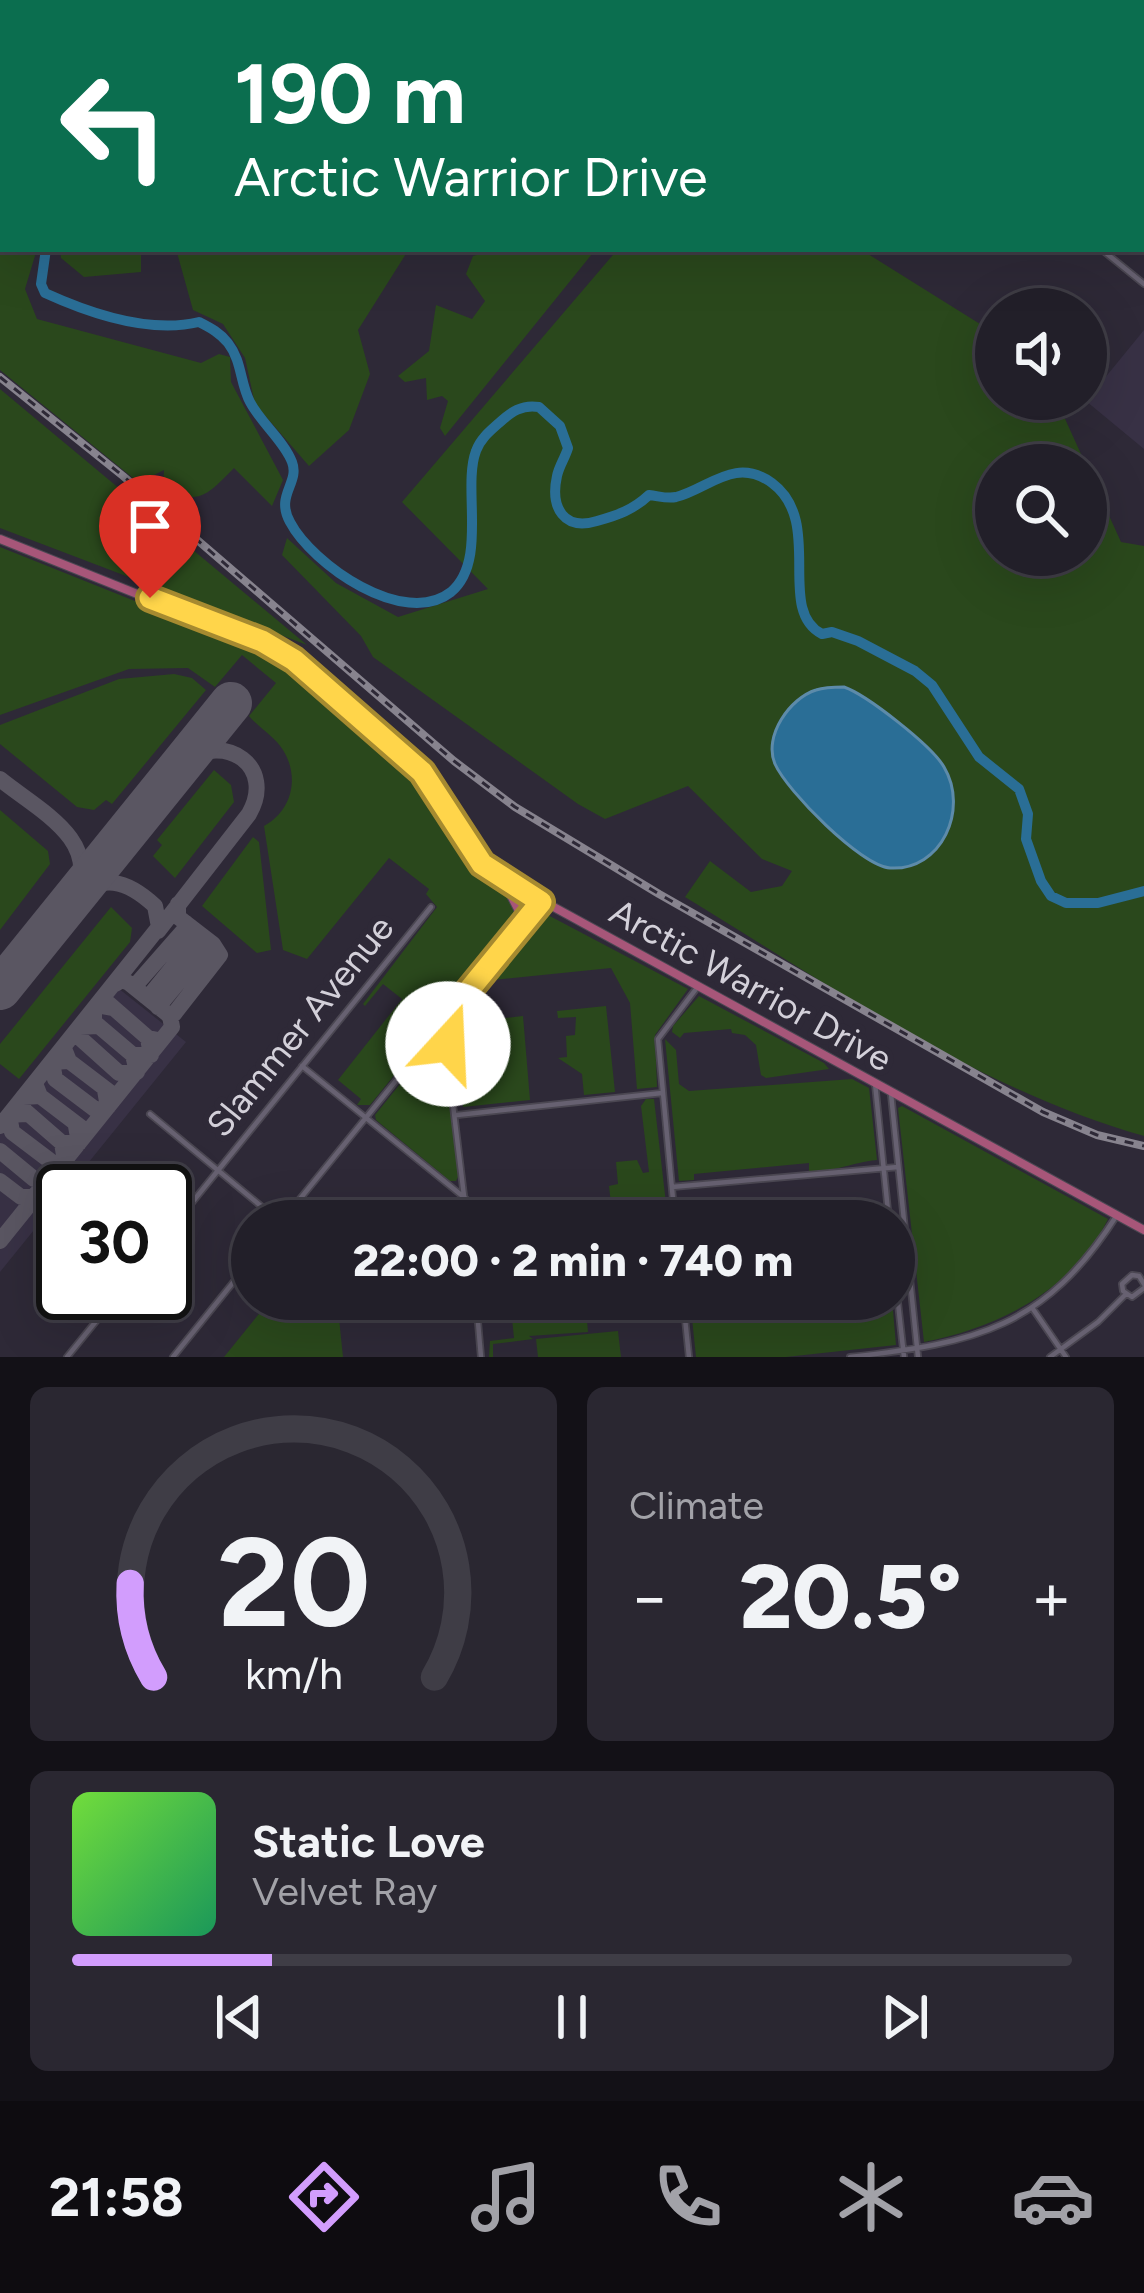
<!DOCTYPE html>
<meta charset="utf-8">
<style>
:root{--surface:#221f29;--page:#2a2731;--text:#f1f3f6;--muted:#a2a2a8;--line:#3f3d46;--accent:#d29dfd}
body{margin:0;font-family:Figtree,sans-serif;background:var(--page);color:var(--text);height:100vh;display:flex;flex-direction:column;font-size:45px;white-space:nowrap}
*{box-sizing:border-box;margin:0}
p{font-size:39px;color:var(--muted)}
.icon{flex:none;width:66px;height:66px;fill:none;stroke:currentColor;stroke-width:2;stroke-linecap:round;stroke-linejoin:round}
.map{position:relative;height:1357px;overflow:hidden}
.drawer{display:flex;flex-direction:column;gap:30px;padding:30px;background:#131117;flex:1}
.drawer>*{flex:none}
.top-card{position:absolute;left:0px;top:0px;width:1146px;height:252px;box-shadow:0 12px 48px #0002,0 0 0 3px var(--line);background:#0b6e4f;color:#fff;overflow:hidden}
.tools{position:absolute;left:975px;top:288px;display:grid;gap:24px}
.tools a{display:grid;place-items:center;width:132px;height:132px;border-radius:50%;background:var(--surface);box-shadow:0 12px 48px #0002,0 0 0 3px var(--line);font-size:60px}
.speed{position:absolute;left:36px;top:1164px;display:flex;gap:24px;font-size:60px;font-weight:700;text-align:center}
.speed>*{display:grid;place-content:center;width:156px;height:156px;border-radius:50%;background:var(--surface);box-shadow:0 12px 48px #0002,0 0 0 3px var(--line);line-height:1}
.speed .limit{border:6px solid #111;border-radius:18px;background:#fff;color:#111}
.pin{position:absolute;display:grid;place-items:center;width:102px;height:102px;color:#fff;margin:-123px -51px;border-radius:50% 50% 50% 0;rotate:-45deg;box-shadow:0 0 12px #0007}
.pin .icon{rotate:45deg}
.me{position:absolute;width:132px;margin:-66px;rotate:20deg;stroke-linejoin:round;filter:drop-shadow(0 0 9px #0008)}
.turn{display:flex;align-items:center;gap:42px;height:252px;padding:0 36px;font-size:54px}
.turn .icon{width:156px;height:156px;stroke-width:2.5}
.turn b{display:block;font-size:84px;line-height:102px}
.big{font-size:90px;font-weight:800;line-height:1.1}
.drawer .card{flex:1;display:flex;flex-direction:column;justify-content:center;gap:18px;min-width:0;padding:0 42px;border-radius:18px;background:var(--page)}
.drawer .dial{align-items:center;gap:0}
.dial svg{height:312px;overflow:visible;fill:none;stroke:var(--line);stroke-width:7;stroke-linecap:round;text-anchor:middle}
.dial text{fill:var(--text);stroke:none}
.song{display:flex;align-items:center;gap:36px}
.cover{width:144px;height:144px;border-radius:18px;background:linear-gradient(135deg,hsl(100 70% 55%),hsl(150 70% 35%))}
.played{height:12px;border-radius:6px;background:linear-gradient(90deg,var(--accent) 20%,var(--line) 20%)}
.keys{display:flex;justify-content:space-around;direction:ltr}
.heat{display:flex;justify-content:space-between;align-items:center;font-size:66px;direction:ltr}
.drawer .tiles{flex:1;display:grid;gap:30px;grid-template-columns:1fr 1fr}
.card:last-child{grid-column:span 2}
.trip{position:absolute;left:231px;top:1200px;width:684px;height:120px;border-radius:60px;background:var(--surface);box-shadow:0 12px 48px #0002,0 0 0 3px var(--line);font-weight:800;line-height:120px;text-align:center}
.menu{display:flex;height:192px;justify-content:space-around;align-items:center;background:#0e0c10;color:var(--muted)}
.menu .icon{width:84px;height:84px}
.menu .current{color:var(--accent)}
.menu b{font-size:54px;color:var(--text)}
.map>svg:first-child{display:block}
.built{fill:#383145}
.green{fill:#2a481c;fill-rule:evenodd}
.water{fill:#2a6e96;stroke:#5d8baa;stroke-width:3}
.lines{fill:none;stroke-linecap:round;stroke-linejoin:round}
.river{stroke:#2a6e96;stroke-width:10}
.taxiway{stroke:#5a5662;stroke-width:16}
.runway{stroke:#5a5662;stroke-width:42}
.street-casing{stroke:#4b4752;stroke-width:8}
.primary-casing{stroke:#4b4752;stroke-width:10}
.street{stroke:#676171;stroke-width:4.5}
.primary{stroke:#a75679;stroke-width:8}
.rail-casing{stroke:#87838e;stroke-width:8}
.rail{stroke:#2e2937;stroke-width:3;stroke-dasharray:9;stroke-linecap:butt}
.route-casing{stroke:#a68a30;stroke-width:30}
.route{stroke:#ffd54a;stroke-width:21}
.labels{text-anchor:middle;dominant-baseline:central;stroke-width:12;stroke-linejoin:round;paint-order:stroke}
.street-label{font-size:36px;fill:#d3d0d9;stroke:#2e2937}
</style>
<div class="map">
<svg width="1144" height="1357" viewBox="0 0 1144 1357">
<rect width="100%" height="100%" fill="#2e2937"/>
<path class="built" d="M1144 330V449L1086 401Z
M118 988 186 1042 0 1272V1133Z"/>
<path class="green" d="M0 0H454L459 3H3V166Z
M0 190 3 249H37L25 289 37 319 201 363 219 354 230 357 231 382 283 480 272 506 234 468C209 493 200 507 163 489L164 470 146 479 133 478 0 370Z
M60 249H141V272L84 277 61 258Z
M176 249H409L358 330 370 374 349 430 309 466 255 404 245 358 223 324 193 310Z
M501 249H596L445 436 440 428 448 401 442 396 427 400 426 378 405 382 398 376 429 351 436 305 472 319 485 301 466 274 473 256Z
M618 249H860L996 334V399H1056L1121 542 1144 546V1136C980 1090 829 985 685 897L710 861 751 892 782 886 792 871 762 859 688 786 605 819 578 804 373 657 361 636 282 555 287 538 336 583 398 617 488 589 402 502ZM996 465H1086V555H996Z
M0 389 307 645 0 528Z
M0 547 270 655C323 694 390 743 429 796 444 816 452 840 467 859 488 887 524 888 512 930L370 1105H357L361 1099 338 1080 402 999 383 984 365 1006 363 1004 437 907 426 894 429 889 389 858 307 959 283 950 264 826C292 811 300 777 283 750 275 737 259 728 249 716L276 683 242 655 215 687 188 668 129 669 0 715Z
M174 674 192 678 206 690 112 804 106 800 94 810 77 807 0 744V725L119 679Z
M214 770 231 785 234 802 175 878 153 856 162 845 157 840Z
M0 810 48 851 50 864 0 930Z
M253 837 259 842 271 950 257 953 202 906Z
M111 907 132 928 130 942 19 1079 0 1064V1044Z
M546 914 688 989 655 1035 657 1087 637 1089 630 1003 611 968 493 980 477 1002 472 1003 535 921Z
M699 996 824 1063 829 1069 766 1078 761 1075 756 1045 745 1035 732 1033 731 1029 684 1033 680 1038 672 1032 673 1026Z
M606 1006 615 1092 584 1095 582 1074 558 1058 567 1057 566 1036 575 1035 576 1017 558 1018 557 1011Z
M472 1013 477 1021 523 1016 530 1100 463 1107 455 1028 458 1016Z
M441 1039 446 1047 459 1175 456 1181H450L376 1120 375 1115 434 1042Z
M665 1039 676 1050 679 1084 689 1091 852 1079 869 1088 877 1160C849 1163 837 1172 809 1171V1163L694 1174V1180L679 1181Z
M646 1099H654L668 1221H613L609 1186 618 1184 616 1162 637 1160 643 1173 649 1172 641 1106Z
M902 1106 1108 1219C1074 1290 997 1328 924 1342L898 1108Z
M271 1299H337L343 1357H224Z
M510 1299H585L588 1332 529 1336 533 1339 493 1344V1357H489L490 1341 514 1338Z
M690 1299H892L896 1345 786 1357H696Z
M618 1331 621 1357H538L536 1339Z"/>
<path class="water" d="M844 687C867 695 932 746 944 767 969 809 942 871 890 868 861 866 787 791 775 764 763 736 790 698 816 690 825 687 835 687 844 687Z"/>
<g class="lines">
<path class="river" d="M0 183 3 184
M46 249 41 284 45 293C91 314 149 334 199 322 211 328 220 333 228 343 242 361 240 383 250 402 261 423 284 441 292 462 300 483 275 495 290 522 312 564 404 629 451 592 488 561 462 488 476 451 480 439 490 431 499 423 511 412 522 404 539 407L560 426 568 448C565 458 559 466 557 476 550 508 564 531 597 521 618 515 633 510 649 495 659 496 667 499 676 497 708 489 735 456 772 483 825 522 775 610 822 634L832 632 858 641 915 671 932 685 979 757 1019 789 1028 814 1026 839 1041 881 1051 896 1066 903H1098L1144 891"/>
<path class="taxiway" d="M0 779C38 810 102 840 75 895
M158 931 249 814C276 767 226 731 184 762
M134 987 184 930 186 923
M145 996 150 995 194 941 191 927
M108 1003 148 1038 158 1040
M158 1007 206 949 203 937
M112 1008 101 1006 94 1009V1022L133 1055H151L148 1038
M168 1015 174 1014 220 955 213 944 178 917V904
M97 1026 80 1027V1038L119 1073 137 1072 133 1055
M65 1051 69 1061 111 1093
M69 1061 52 1062 55 1079 96 1110 108 1107 105 1090
M36 1086 40 1096 82 1128
M40 1096 23 1097V1109L62 1143H79L76 1126
M26 1114 9 1115 12 1132 53 1163 65 1161 62 1143
M0 1126 159 927 155 906C127 880 101 872 71 901
M0 1151 34 1179 47 1180 52 1173
M0 1181 21 1197H33L38 1192
M0 1241 172 1027 170 1016 129 983 122 980 115 984"/>
<path class="runway" d="M0 989 231 703"/>
<g class="street-casing">
<path id="street" d="M799 0V3
M1089 0 1092 3
M915 3 917 0
M1036 3 1038 0
M1143 19 1144 18
M1143 43 1144 44
M1143 166 1144 165
M1101 249 1144 284
M443 1022 467 1221
M302 1066 465 1198
M875 1083 889 1221
M891 1094 918 1357
M150 1114 279 1221
M457 1115 662 1093
M672 1187 898 1167
M282 1221 541 902
M369 1221 466 1212
M675 1221 658 1039 696 989
M165 1236 431 907
M894 1259 907 1257
M894 1267 904 1357
M1144 1284 1139 1276 1132 1275 1122 1284 1123 1291 1132 1297 1144 1288
M476 1299 481 1357
M683 1299 689 1357
M1033 1309 1066 1357
M67 1357 119 1293
M173 1357 252 1259
M850 1357C976 1343 1045 1328 1117 1215
M1050 1357 1098 1322 1126 1294"/>
</g>
<g class="primary-casing">
<path id="primary" d="M0 539 282 652 422 772 449 809 472 852 497 876 1144 1230
M506 886 519 911 510 940"/>
</g>
<use href="#street" class="street"/>
<use href="#primary" class="primary"/>
<g class="rail-casing">
<path id="rail" d="M0 377 123 476 454 761 515 807 659 894 1043 1112 1097 1135 1144 1146"/>
</g>
<use href="#rail" class="rail"/>
</g>
<g class="lines">
<g class="route-casing">
<path id="route" d="M150 598 262 641 294 660 422 772 482 864 541 902 443 1022 448 1044"/>
</g>
<use href="#route" class="route"/>
</g>
<g class="labels">
<g class="street-label">
<text transform="translate(751 985) rotate(29)">Arctic Warrior Drive</text>
<text transform="translate(300 1026) rotate(-51)">Slammer Avenue</text>
</g>
</g>
</svg>
<div class="tools">
<a><svg class="icon" aria-label="sound" viewBox="0 0 24 24"><path d="M4 9h4l5-4v14l-5-4H4zM17 9q2 3 0 6"/></svg></a>
<a><svg class="icon" aria-label="search" viewBox="0 0 24 24"><circle cx="10" cy="10" r="6"/><path d="M15 15l6 6"/></svg></a>
</div>
<div class="speed"><div class="limit">30</div></div>
<div class="pin" style="left:150px;top:598px;background:#d93025"><svg class="icon" aria-label="arrive" viewBox="0 0 24 24"><path d="M6 21V4h12l-3 4 3 4H6"/></svg></div>
<svg class="me" style="left:448px;top:1044px" viewBox="-20 -20 40 40"><circle r="19" fill="#fff"/><path d="M0-13L10 11 0 6-10 11z" fill="#ffd54a"/></svg>
<div class="trip">22:00 · 2 min · 740 m</div>
<div class="top-card">
<div class="turn"><svg class="icon" aria-label="left" viewBox="0 0 24 24"><path d="M17 20v-9H6M10 6l-5 5 5 5"/></svg><div><b>190 m</b>Arctic Warrior Drive</div></div>
</div>
</div>
<section class="drawer">
<div class="tiles">
<div class="card dial"><svg viewBox="0 0 100 80">
<path d="M14 69A42 42 0 1 1 86 69"/>
<path d="M14 69A42 42 0 0 1 8 45" stroke="#d29dfd"/>
<text x="50" y="56" font-size="32" font-weight="700">20</text>
<text x="50" y="72" font-size="11">km/h</text>
</svg></div>
<div class="card"><p>Climate</p>
<div class="heat"><a>−</a><b class="big">20.5°</b><a>+</a></div>
</div>
<div class="card">
<div class="song"><i class="cover"></i><div><b>Static Love</b><p>Velvet Ray</p></div></div>
<div class="played"></div>
<div class="keys"><svg class="icon" aria-label="previous" viewBox="0 0 24 24"><path d="M18 5L8 12l10 7zM5 5v14"/></svg><svg class="icon" aria-label="pause" viewBox="0 0 24 24"><path d="M8 5v14M16 5v14"/></svg><svg class="icon" aria-label="next" viewBox="0 0 24 24"><path d="M6 5l10 7-10 7zM19 5v14"/></svg></div>
</div>
</div>
</section>
<nav class="menu">
<b>21:58</b>
<svg class="icon current" aria-label="directions" viewBox="0 0 24 24"><path d="M12 3l9 9-9 9-9-9zM9 14v-3h6M13 9l2 2-2 2"/></svg>
<svg class="icon" aria-label="music" viewBox="0 0 24 24"><path d="M9 18V5l10-2v13"/><circle cx="6" cy="18" r="3"/><circle cx="16" cy="16" r="3"/></svg>
<svg class="icon" aria-label="phone" viewBox="0 0 24 24"><path d="M5 4h4l2 5-3 2q2 4 5 5l2-3 5 2v4C11 20 4 13 5 4z"/></svg>
<svg class="icon" aria-label="climate" viewBox="0 0 24 24"><path d="M12 3v18M4 7l16 10M4 17L20 7"/></svg>
<svg class="icon" aria-label="car" viewBox="0 0 24 24"><path d="M5 17H2v-5l4-1 3-4h7l3 4 3 1v5h-3M9 17h6M6 11h13"/><circle cx="7" cy="17" r="2"/><circle cx="17" cy="17" r="2"/></svg>
</nav>
